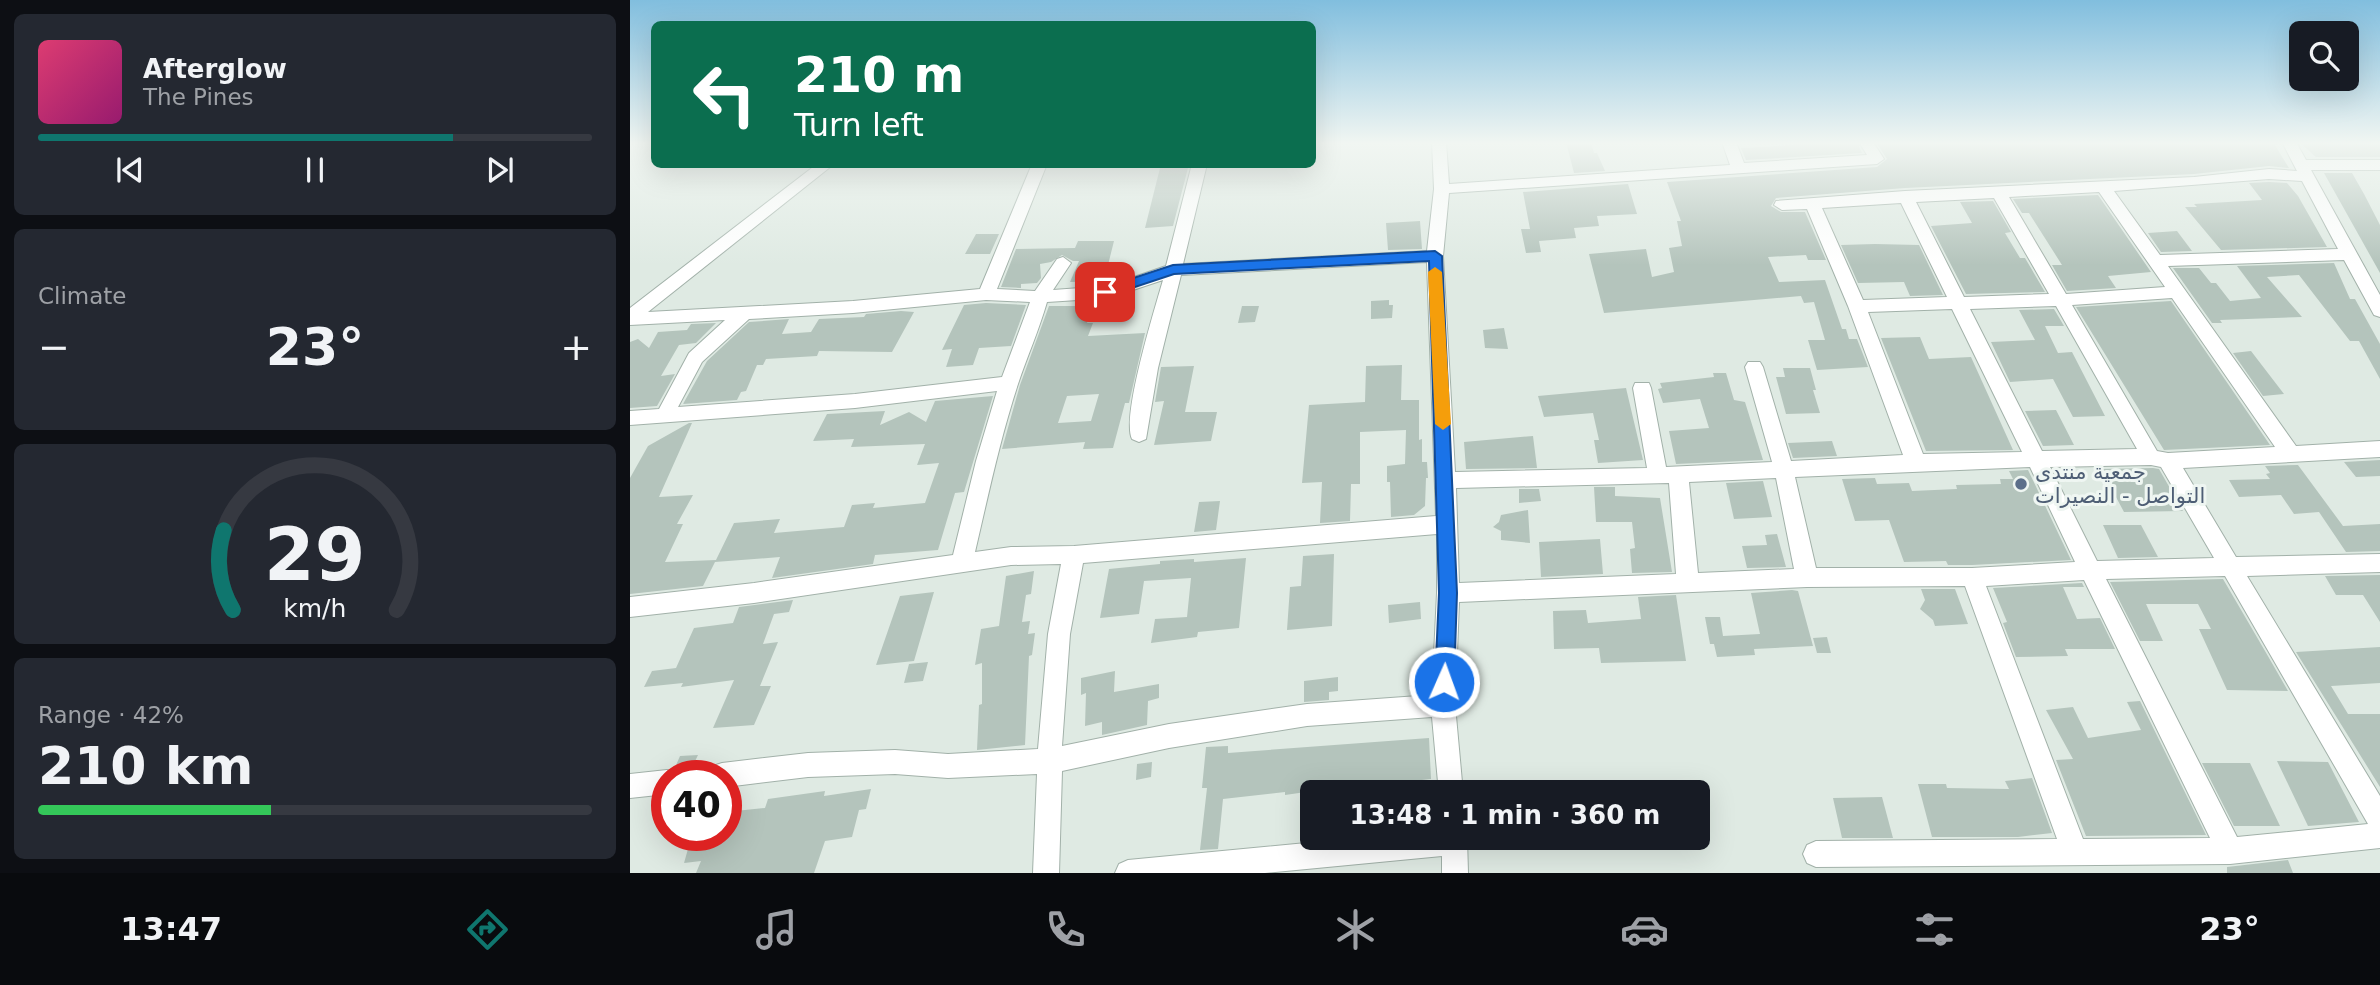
<!DOCTYPE html>
<meta charset="utf-8">
<style>
:root{--surface:#171b24;--page:#242831;--text:#f1f3f6;--muted:#9ea1a6;--line:#363941;--accent:#0f766e}
body{margin:0;font-family:"DejaVu Sans","Noto Sans Arabic",sans-serif;background:var(--page);color:var(--text);height:100vh;display:flex;flex-direction:column;font-size:26px;white-space:nowrap}
*{box-sizing:border-box;margin:0}
p{font-size:23px;color:var(--muted)}
.icon{flex:none;width:38px;height:38px;fill:none;stroke:currentColor;stroke-width:2;stroke-linecap:round;stroke-linejoin:round}
.map{position:relative;flex:1;overflow:hidden}
.sheet{display:flex;flex-direction:column;gap:14px;padding:14px;background:#0d0f14;width:630px}
.sheet>*{flex:none}
.hud{position:absolute;left:21px;top:21px;width:665px;height:147px;border-radius:10px;box-shadow:0 7px 28px #0002;background:#0b6e4f;color:#fff;overflow:hidden}
.controls{position:absolute;left:1659px;top:21px;display:grid;gap:14px}
.controls a{display:grid;place-items:center;width:70px;height:70px;border-radius:10px;background:var(--surface);box-shadow:0 7px 28px #0002;font-size:35px}
.speed{position:absolute;left:21px;top:760px;display:flex;gap:14px;font-size:35px;font-weight:700;text-align:center}
.speed>*{display:grid;place-content:center;width:91px;height:91px;border-radius:50%;background:var(--surface);box-shadow:0 7px 28px #0002;line-height:1}
.speed .limit{border:10px solid #d22;background:#fff;color:#111}
.pin{position:absolute;display:grid;place-items:center;width:60px;height:60px;color:#fff;margin:-30px;border-radius:14px;box-shadow:0 4px 10px #0006}
.me{position:absolute;width:77px;margin:-38px;rotate:2deg;stroke-linejoin:round;filter:drop-shadow(0 0 5px #0008)}
.turn{display:flex;align-items:center;gap:24px;height:147px;padding:0 28px;font-size:32px}
.turn .icon{width:91px;height:91px;stroke-width:2.5}
.turn b{display:block;font-size:49px;line-height:60px}
.big{font-size:52px;font-weight:700;line-height:1.1}
.sheet .tile{flex:1;display:flex;flex-direction:column;justify-content:center;gap:10px;min-width:0;padding:0 24px;border-radius:10px;background:var(--page)}
.sheet .dial{align-items:center;gap:0}
.dial svg{height:182px;overflow:visible;fill:none;stroke:var(--line);stroke-width:7;stroke-linecap:round;text-anchor:middle}
.dial text{fill:var(--text);stroke:none}
.song{display:flex;align-items:center;gap:21px}
.cover{width:84px;height:84px;border-radius:10px;background:linear-gradient(135deg,hsl(340 70% 55%),hsl(320 70% 35%))}
.played{height:7px;border-radius:4px;background:linear-gradient(90deg,var(--accent) 75%,var(--line) 75%)}
.keys{display:flex;justify-content:space-around;direction:ltr}
.heat{display:flex;justify-content:space-between;align-items:center;font-size:38px;direction:ltr}
.charge{height:10px;border-radius:5px;background:linear-gradient(90deg,#34c759 42%,var(--line) 0)}
.trip{position:absolute;left:670px;top:780px;width:410px;height:70px;border-radius:10px;background:var(--surface);box-shadow:0 7px 28px #0002;font-weight:700;line-height:70px;text-align:center}
.dock{display:flex;height:112px;justify-content:space-around;align-items:center;background:#090b0e;color:var(--muted)}
.dock .icon{width:49px;height:49px}
.dock .current{color:var(--accent)}
.dock b{font-size:32px;color:var(--text)}
main{display:flex;flex:1;min-height:0}
.map>svg:first-child{display:block}
.building{fill:#b4c4bc;fill-rule:evenodd}
.lines{fill:none;stroke-linecap:round;stroke-linejoin:round}
.minor-casing{stroke:#a2b1a9;stroke-width:2}
.minor{fill:#fff;fill-rule:evenodd}
.route{fill:#1a73e8;stroke:#114b97;stroke-width:2}
.slow{fill:#f59e0b}
.service-dot{fill:#5c6f8a;stroke:#eff6f2;stroke-width:2.5}
.labels{text-anchor:middle;dominant-baseline:central;stroke-width:6;stroke-linejoin:round;paint-order:stroke}
.service-label{font-size:21px;fill:#4e5e75;stroke:#eff6f2;text-anchor:start}
</style>
<main>
<section class="sheet">
<div class="tile">
<div class="song"><i class="cover"></i><div><b>Afterglow</b><p>The Pines</p></div></div>
<div class="played"></div>
<div class="keys"><svg class="icon" aria-label="previous" viewBox="0 0 24 24"><path d="M18 5L8 12l10 7zM5 5v14"/></svg><svg class="icon" aria-label="pause" viewBox="0 0 24 24"><path d="M8 5v14M16 5v14"/></svg><svg class="icon" aria-label="next" viewBox="0 0 24 24"><path d="M6 5l10 7-10 7zM19 5v14"/></svg></div>
</div>
<div class="tile"><p>Climate</p>
<div class="heat"><a>−</a><b class="big">23°</b><a>+</a></div>
</div>
<div class="tile dial"><svg viewBox="0 0 100 80">
<path d="M14 69A42 42 0 1 1 86 69"/>
<path d="M14 69A42 42 0 0 1 10 34" stroke="#0f766e"/>
<text x="50" y="56" font-size="32" font-weight="700">29</text>
<text x="50" y="72" font-size="11">km/h</text>
</svg></div>
<div class="tile"><p>Range · 42%</p><b class="big">210 km</b><div class="charge"></div></div>
</section>
<div class="map">
<svg width="1750" height="873" viewBox="0 0 1750 873">
<rect width="100%" height="100%" fill="#dfeae3"/>
<path class="building" d="M936 142H961L964 153H967L975 171 944 173Z
M1165 142H1227L1232 153 1116 160 1111 148 1167 145Z
M1246 142H1643L1659 168 1639 166 1564 174 1275 188 1146 198 1141 206 1151 212H1175L1196 260H1178L1176 255 1138 257 1149 282 1195 280 1212 329H1216L1219 339H1227L1238 367 1187 370 1178 340H1195L1184 302 1174 303 1171 296 974 313 959 254 1016 249 1022 277 1044 272 1039 248 1052 246 1047 221H1051L1037 182 1247 167 1257 159Z
M1669 142H1750V157H1686Z
M531 164H559L543 226 515 228Z
M1694 173H1722L1734 194 1750 225V273Z
M1639 182 1657 183 1668 196 1697 247 1591 250 1555 207H1567L1564 204 1632 200 1619 183Z
M998 184 1007 214 967 216 969 226 944 228 946 238 909 241 911 252 896 253 891 229H900L893 192Z
M1468 195 1521 272 1478 276 1486 288 1437 291 1422 265H1432L1399 213H1392L1383 199Z
M1363 201 1381 232 1375 233 1390 258H1395L1415 292 1336 294 1301 226 1342 223 1330 202Z
M790 221 792 249 758 250 756 223Z
M1547 231 1562 251 1531 252 1518 233Z
M346 234H369L360 254H335Z
M448 241H484L474 281 440 282 449 261H443L432 255 421 262 410 264 411 278 407 283 391 284V288L371 287 386 249 445 248Z
M1245 244 1289 245 1313 295 1280 296 1274 282 1228 283 1211 245Z
M1704 263 1720 299H1725L1750 344V379L1729 341H1720L1669 275 1637 277 1672 317 1590 320 1592 323H1582L1543 268H1569L1581 283H1586L1600 301 1631 298 1607 266Z
M759 300V305H763L762 318 741 319V301Z
M1541 301 1640 445 1534 450 1446 307Z
M356 303 396 305 381 346 349 348 343 365 316 367 322 349 312 350 334 305Z
M419 306H464L457 323H463L458 336 515 333 499 403H495L483 448 453 449 455 442 372 449 390 385ZM469 394 461 421 428 423 437 396Z
M612 306H629L625 322 608 323Z
M1424 309 1434 326H1415L1428 353 1442 352 1475 416 1443 417 1423 379 1380 382 1361 342 1405 340 1389 310Z
M271 311 284 312 262 352 189 351 187 356 136 359 133 365H127L116 391 111 392 107 400 53 404 77 361 119 322 159 319 152 334 181 332 189 319 234 317 236 314Z
M86 323 66 343 49 345 31 376 45 374 27 406 0 408V342L8 339 19 348 28 332 57 330 61 324Z
M874 328 878 349 855 348 853 330Z
M1290 337 1299 359 1341 357 1383 450 1296 451 1251 338Z
M1621 351 1654 394 1633 396 1603 353Z
M772 365 771 400H789V440L792 439V462H797L798 478H796L795 506 784 515 761 517 760 482H757V466L775 464 776 430 730 432V484H721L720 521 690 523 692 482 672 483 679 405 735 402 736 366Z
M564 366 555 412H587L581 441 524 445 534 401 525 402 531 367Z
M1153 368H1180L1186 390H1183L1190 413 1156 414 1146 377H1155Z
M1083 373H1096L1104 400 1115 402 1133 460 1046 464 1039 431 1079 428 1070 399 1033 403 1028 389 1032 388 1030 383 1084 377Z
M996 388 1013 460 968 463 964 440H969L963 413 914 417 908 396Z
M363 396 334 492 325 493 308 550 245 555 243 564 142 578 150 557 85 562 73 586 0 594V478L18 446 59 423H62L29 497 63 495 47 524H53L35 562 86 560 104 523 150 519 144 533 214 527 222 505 245 503 243 508 295 503 309 463 287 465 295 444 221 447 224 439 183 441 197 414 255 411 250 425 279 412 296 422 305 401Z
M1426 410 1444 445 1413 446 1395 411Z
M903 436 907 468 836 469 834 442Z
M1202 441 1207 456 1163 458 1158 443Z
M1750 460V476L1726 477 1714 462Z
M1668 465 1713 526 1750 524V551L1716 552 1689 512 1664 514 1651 495 1609 497 1599 480 1640 479 1636 474 1640 473 1635 466Z
M1523 468 1529 469 1553 511 1494 512 1471 469Z
M1398 470 1441 560 1342 565H1318L1316 561 1274 562 1259 520 1225 521 1212 479 1245 478 1247 484 1279 483 1282 491 1327 489 1326 485 1371 484 1370 479H1383L1379 471Z
M1133 481 1142 517 1104 519 1096 483Z
M964 487H985V496L1030 498 1042 572 1002 573 1000 549 1005 548 1002 522H966Z
M889 489H909L911 501 889 503Z
M590 501 586 530 564 532 569 502Z
M898 510 900 543 871 540V531L863 527 869 522 871 515Z
M1473 525H1511L1528 557 1488 558Z
M1147 534 1156 567 1117 568 1112 546 1137 545 1135 535Z
M970 539 973 574 911 577 909 542Z
M704 554 702 626 657 630 660 587 671 586 673 556Z
M616 558 609 628 568 632 567 637 521 643 525 619 557 617 561 578 514 581 509 614 470 618 479 569 530 564V561L564 559V562Z
M404 571 401 594 396 595 392 622 400 621 398 634 405 633 402 655 399 656 395 745 347 750 349 705 352 704V663L345 665 351 629 369 626 376 576Z
M1750 575V622L1733 595H1706L1695 576Z
M1593 579 1635 651 1658 691 1597 690 1569 629H1581L1568 604H1516L1533 641H1510L1480 582Z
M1452 583 1454 587H1433L1447 619 1470 618 1485 649H1435L1438 656 1386 657 1373 623 1377 622 1363 588Z
M1291 589H1325L1338 624 1305 626 1303 620 1290 609 1295 600Z
M1162 590 1168 591 1183 646 1124 649 1125 655 1087 657 1084 644H1080L1075 617H1090L1093 636 1130 634 1121 593Z
M304 592 284 661 246 665 270 596Z
M1046 595 1056 661 971 663 969 648 924 649 923 611 956 610 958 623 1011 619 1008 597Z
M163 600 159 612 144 614 133 644 148 642 130 686H141L124 725 83 728 104 680 51 687 53 683 14 687 22 671 46 668 64 628 103 623 109 607Z
M790 602 791 619 759 623 758 605Z
M1197 637 1201 653H1187L1183 638Z
M1750 647V683L1701 686 1718 714H1750V787L1666 652Z
M298 662 293 681 274 683 279 664Z
M485 671 484 692 529 684V698L518 701 517 725 472 735V722L455 726 456 693 451 695V678Z
M708 677V691L699 692V700L674 702V681Z
M1510 701 1576 835 1456 836 1426 760 1443 759 1416 710 1443 707 1458 738 1511 730 1497 702Z
M799 738 801 779 738 786V783L655 795V792L593 799 588 849 570 850 577 788H572L576 747 598 746V753Z
M68 755 60 772 49 773 44 770 50 756Z
M1647 761 1698 762 1729 822 1678 826Z
M522 762 521 777 506 780 507 764Z
M1572 763H1620L1650 826H1604Z
M1402 778 1422 833 1388 837H1302L1288 784H1316L1317 788 1379 789 1375 781Z
M241 789 236 809 229 810 222 837 195 841 184 873H66L71 861 54 863 62 835H96V812L135 808 138 799 195 791 194 796Z
M1252 797 1263 838H1212L1203 798Z
M1658 860 1663 873H1597V867Z"/>
<g class="lines">
<g class="minor-casing">
<path id="minor" d="M802 142H816L819 184 1100 165 1092 142H1106L1114 163 1237 155 1229 142H1243L1254 159 1247 164 819 193 813 256 825 472 1017 468 1003 388 1005 383H1019L1021 388 1036 467 1142 462 1115 367 1118 362H1130L1133 367 1161 461 1273 455 1218 306 1177 209 1152 210 1144 205 1146 201 1275 191 1564 177 1639 169 1667 171 1652 142H1666L1676 160H1750V170H1681L1750 295V317L1744 315 1714 260 1538 266 1666 446 1750 441V457L1553 468 1606 557 1750 554V572L1617 576 1750 796V848L1600 864 1186 867 1177 863 1173 854 1177 845 1186 841 1427 839 1335 586 1177 587 829 602 825 705 833 793H809L802 717 677 726 539 748 432 771 429 873H403L407 774 318 778 265 774 178 777 96 787V775H80L83 766 92 763 178 753 265 750 318 754 408 749 418 634 431 564 381 565 124 603 0 617V597L124 583 323 555 346 461 367 391 225 408 0 425V411L29 409 59 353 95 320 0 325V308L187 164H204L18 312 223 301 350 289 402 164H417L367 289 405 291 427 259 433 257 441 263 423 290 478 286 536 266 562 164H577L553 264 797 251 804 189ZM1639 179 1672 181 1708 249 1530 255 1484 191ZM1469 192 1535 287 1436 294 1379 197ZM1364 198 1419 294 1334 297 1286 202ZM1271 203 1317 297 1233 300 1192 208ZM797 262 806 516 444 546 381 547 345 552C358 496 370 439 388 384 397 357 409 330 417 302L479 298 533 280C525 308 491 417 502 439L509 442 516 439 528 368 551 275ZM1542 298 1645 447 1538 453 1527 451 1442 305ZM356 300 400 302 372 377 225 394 48 407 72 362 119 319 223 313ZM1426 306 1507 449 1412 451 1340 309ZM1322 309 1392 452 1293 454 1238 312ZM1521 465 1531 467 1584 558 1467 561 1420 467ZM1400 467 1445 562 1342 568H1186L1165 477ZM1146 478 1164 569 1068 573 1059 482ZM1039 483 1046 574 829 583 826 488ZM807 534V593L802 695 677 704 539 724 432 746 440 634 453 563ZM1595 576 1738 824 1607 837 1476 579ZM1454 580 1580 838 1453 839 1356 586Z
M37 770 47 775H37V794L0 798V774Z
M728 838H837L838 873H812V856L635 873H485L489 864 498 860Z"/>
</g>
<use href="#minor" class="minor"/>
</g>
<linearGradient id="sky" x2="0" y2="1"><stop stop-color="#81bede"/><stop offset="0.54" stop-color="#f1f6f2"/><stop offset="1" stop-color="#f1f6f2" stop-opacity="0"/></linearGradient>
<rect width="1750" height="265" fill="url(#sky)"/>
<path class="route" d="M805 251 812 256 827 593 824 682 821 689 814 692 808 689 805 682 809 593 799 261 544 274 475 297 468 292 470 289 543 265Z"/>
<path class="slow" d="M805 267 812 272 821 424 813 430 805 424 798 272Z"/>
<circle class="service-dot" cx="1391" cy="484" r="7"/>
<g class="labels">
<g class="service-label">
<text x="1405" y="472">جمعية منتدى<tspan x="1405" dy="24">التواصل - النصيرات</tspan></text>
</g>
</g>
</svg>
<div class="controls">
<a><svg class="icon" aria-label="search" viewBox="0 0 24 24"><circle cx="10" cy="10" r="6"/><path d="M15 15l6 6"/></svg></a>
</div>
<div class="speed"><div class="limit">40</div></div>
<div class="pin" style="left:475px;top:292px;background:#d93025"><svg class="icon" aria-label="arrive" viewBox="0 0 24 24"><path d="M6 21V4h12l-3 4 3 4H6"/></svg></div>
<svg class="me" style="left:814px;top:682px" viewBox="-20 -20 40 40"><circle r="17" fill="#1a73e8" stroke="#fff" stroke-width="3"/><path d="M0-11L8 9 0 5-8 9z" fill="#fff"/></svg>
<div class="trip">13:48 · 1 min · 360 m</div>
<div class="hud">
<div class="turn"><svg class="icon" aria-label="left" viewBox="0 0 24 24"><path d="M17 20v-9H6M10 6l-5 5 5 5"/></svg><div><b>210 m</b>Turn left</div></div>
</div>
</div>
</main>
<nav class="dock">
<b>13:47</b>
<svg class="icon current" aria-label="directions" viewBox="0 0 24 24"><path d="M12 3l9 9-9 9-9-9zM9 14v-3h6M13 9l2 2-2 2"/></svg>
<svg class="icon" aria-label="music" viewBox="0 0 24 24"><path d="M9 18V5l10-2v13"/><circle cx="6" cy="18" r="3"/><circle cx="16" cy="16" r="3"/></svg>
<svg class="icon" aria-label="phone" viewBox="0 0 24 24"><path d="M5 4h4l2 5-3 2q2 4 5 5l2-3 5 2v4C11 20 4 13 5 4z"/></svg>
<svg class="icon" aria-label="climate" viewBox="0 0 24 24"><path d="M12 3v18M4 7l16 10M4 17L20 7"/></svg>
<svg class="icon" aria-label="car" viewBox="0 0 24 24"><path d="M5 17H2v-5l4-1 3-4h7l3 4 3 1v5h-3M9 17h6M6 11h13"/><circle cx="7" cy="17" r="2"/><circle cx="17" cy="17" r="2"/></svg>
<svg class="icon" aria-label="filters" viewBox="0 0 24 24"><path d="M4 7h16M4 17h16"/><circle cx="9" cy="7" r="2"/><circle cx="15" cy="17" r="2"/></svg>
<b>23°</b>
</nav>
